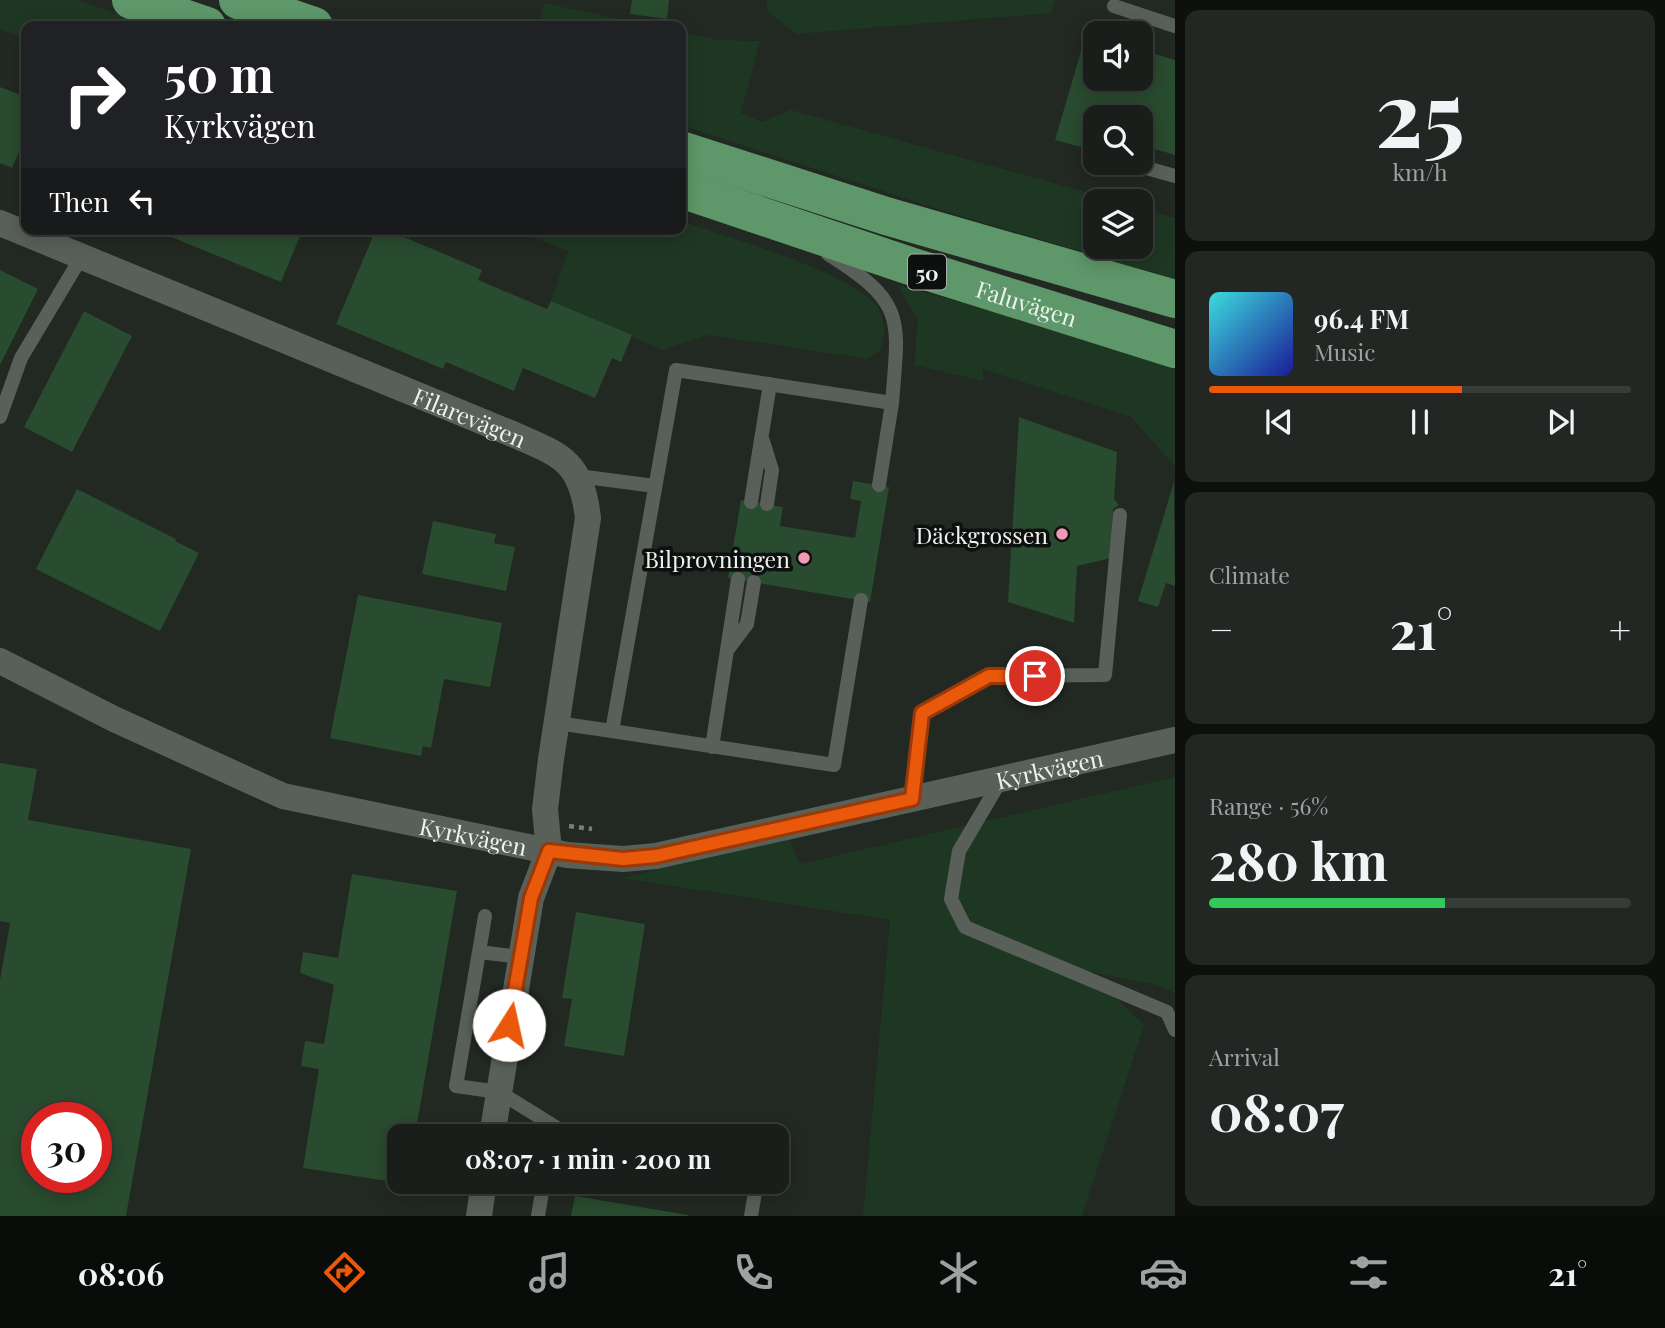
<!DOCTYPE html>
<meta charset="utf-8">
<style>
:root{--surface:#1a1e1a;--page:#232723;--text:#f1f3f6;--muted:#9fa2a2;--line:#383c39;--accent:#ea580c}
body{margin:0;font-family:"Playfair Display",serif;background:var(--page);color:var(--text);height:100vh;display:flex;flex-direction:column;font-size:26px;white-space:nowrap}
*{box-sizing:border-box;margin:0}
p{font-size:23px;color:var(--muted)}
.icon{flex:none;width:38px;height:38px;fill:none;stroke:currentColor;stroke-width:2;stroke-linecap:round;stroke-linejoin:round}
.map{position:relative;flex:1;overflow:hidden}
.drawer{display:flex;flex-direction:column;gap:10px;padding:10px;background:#0e100e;width:490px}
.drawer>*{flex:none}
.guide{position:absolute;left:21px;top:21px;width:665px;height:214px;border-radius:14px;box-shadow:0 4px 18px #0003,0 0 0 2px var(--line);background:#202124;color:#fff;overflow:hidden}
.tools{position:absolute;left:1083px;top:21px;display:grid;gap:14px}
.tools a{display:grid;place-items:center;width:70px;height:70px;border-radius:14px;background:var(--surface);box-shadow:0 4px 18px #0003,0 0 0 2px var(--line);font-size:35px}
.speed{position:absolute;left:21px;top:1102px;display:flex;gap:14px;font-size:35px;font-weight:700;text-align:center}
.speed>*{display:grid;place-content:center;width:91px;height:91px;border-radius:50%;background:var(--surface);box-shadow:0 4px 18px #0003,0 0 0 2px var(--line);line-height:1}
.speed .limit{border:10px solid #d22;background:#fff;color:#111}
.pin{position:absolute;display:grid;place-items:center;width:60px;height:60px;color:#fff;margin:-30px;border:4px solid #fff;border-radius:50%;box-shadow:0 2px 7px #0007}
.me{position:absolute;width:77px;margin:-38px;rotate:10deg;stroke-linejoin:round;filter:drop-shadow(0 0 5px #0008)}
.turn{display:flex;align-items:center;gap:24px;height:147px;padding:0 28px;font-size:32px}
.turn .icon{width:91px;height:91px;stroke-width:2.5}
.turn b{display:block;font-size:49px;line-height:60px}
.then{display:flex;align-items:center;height:66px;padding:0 28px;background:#0003;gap:14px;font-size:26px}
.big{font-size:52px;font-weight:700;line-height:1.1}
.drawer .card{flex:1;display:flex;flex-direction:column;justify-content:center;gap:10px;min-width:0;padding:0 24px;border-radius:14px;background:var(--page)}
.drawer .dial{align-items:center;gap:0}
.dial b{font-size:91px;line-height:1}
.song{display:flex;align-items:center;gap:21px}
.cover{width:84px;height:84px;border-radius:10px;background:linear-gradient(135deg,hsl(180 70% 55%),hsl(240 70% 35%))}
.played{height:7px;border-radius:4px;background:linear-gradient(90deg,var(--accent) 60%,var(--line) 60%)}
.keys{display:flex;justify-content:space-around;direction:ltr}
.heat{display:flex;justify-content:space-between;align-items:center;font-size:38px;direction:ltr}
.charge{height:10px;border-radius:5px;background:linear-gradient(90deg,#34c759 56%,var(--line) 0)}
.trip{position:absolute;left:387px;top:1124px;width:402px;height:70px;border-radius:14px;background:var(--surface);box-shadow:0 4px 18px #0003,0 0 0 2px var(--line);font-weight:700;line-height:70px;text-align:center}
.menu{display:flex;height:112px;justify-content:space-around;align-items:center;background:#0a0c0a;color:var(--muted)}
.menu .icon{width:49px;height:49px}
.menu .current{color:var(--accent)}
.menu b{font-size:32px;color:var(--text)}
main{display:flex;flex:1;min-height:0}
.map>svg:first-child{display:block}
.green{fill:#1e3723}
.building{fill:#294b2f;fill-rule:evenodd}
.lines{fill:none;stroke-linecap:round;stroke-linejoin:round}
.path{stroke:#797e7a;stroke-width:4.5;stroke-dasharray:5 5;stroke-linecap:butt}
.service{stroke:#596059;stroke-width:14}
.minor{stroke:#596059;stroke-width:26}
.trunk{stroke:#5e9769;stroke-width:38}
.route-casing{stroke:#983908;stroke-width:18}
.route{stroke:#ea580c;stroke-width:12}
.poi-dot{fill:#f09ab6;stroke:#0d100e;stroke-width:2.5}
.labels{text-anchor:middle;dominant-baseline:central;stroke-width:7;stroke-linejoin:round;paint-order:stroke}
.shield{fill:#0d100e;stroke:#aaaeac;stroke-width:2}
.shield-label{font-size:21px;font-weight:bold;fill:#eef2ef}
.street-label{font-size:23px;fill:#eef2ef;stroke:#0d100e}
.poi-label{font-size:23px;fill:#eef2ef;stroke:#0d100e;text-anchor:end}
</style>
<main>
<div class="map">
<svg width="1175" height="1216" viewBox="0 0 1175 1216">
<rect width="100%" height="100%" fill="#222822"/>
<path class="green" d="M0 0H78L151 26H26V39L0 29Z
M767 0H1055L1051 13 796 34 767 11Z
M544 3 653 26H539Z
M681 32 718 40 760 41 741 113 762 122 791 110 1118 201H1096V247H1141V208L1175 218V279L947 212 681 125Z
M681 221C724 236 859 274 879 310 887 323 884 337 880 351L867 359 709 335 662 350 551 301 568 251 513 229H681Z
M897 285 1175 361V467L1131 417 983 369V381L914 365 918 319Z
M1175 777V993L1157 985 1090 972 1144 1025 1082 1216H863L890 920 622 878 789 838 800 864Z"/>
<path class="building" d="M632 0H669L667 19 630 14Z
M1086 34 1096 37V79H1141V50L1175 60V155L1141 145V117H1096V151L1055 140Z
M0 87 26 97V136L12 168 0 163Z
M152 229H303L281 282Z
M376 229H385L482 270 478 280 547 309 551 301 632 335 621 362 612 358 595 398 523 368 514 391 446 362 443 369 336 324Z
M0 270 38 289 0 365Z
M84 311 132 336 72 452 24 427Z
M1019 417 1117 452 1114 499 1119 505 1113 509 1111 558 1077 566 1074 623 1008 602Z
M853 481 889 487 870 602 728 578 741 500 783 507 780 526 855 538 861 501 850 499Z
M1174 482 1175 586 1166 583 1158 607 1138 601Z
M77 489 176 539 175 541 199 553 160 631 36 569Z
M433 521 496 534 494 543 515 547 506 591 422 574Z
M358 595 502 623 490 687 444 679 431 748 423 746 421 756 330 738Z
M0 763 37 769 28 820 191 849 126 1216H0V980L10 923 0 921ZM37 1118H96V1178H37Z
M352 874 457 891 415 1136H399V1181H407V1184L303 1168 319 1069 301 1066 305 1041 324 1044 334 985 300 973 303 952 338 958Z
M576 912 645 924 624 1056 564 1046 572 999 562 998Z
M575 1196 688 1215V1216H571Z"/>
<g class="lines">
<path class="path" d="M569 826 592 829"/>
<path class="service" d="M1114 6 1175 26
M1150 169 1175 176
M828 254C906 303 899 317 892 403
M0 417 21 358 82 256
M763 441 772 470 767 504
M578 476 655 486
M751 502 770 384
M861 600 834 765 612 731 676 370 892 403 879 485
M728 649 747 624 754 582
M557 723 612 731
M712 747 738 579
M1001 780 959 851 951 899 965 927 1167 1012 1175 1030
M912 799 923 713 989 676 1105 675 1120 515
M479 952 485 916
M520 957 479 952 456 1086 499 1092 570 1136
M538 1216 544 1181
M751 1216 757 1181"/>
<g class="minor">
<path id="s1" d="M0 223 510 433C560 455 581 459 588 518L551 759 545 809 549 851 531 898 492 1136"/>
<path id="s2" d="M0 661 114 719 283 796 567 855 623 859 656 856 1175 740"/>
<path d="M479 1216 484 1181"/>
</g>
<g class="trunk">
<path d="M131 0 207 26"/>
<path d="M238 0 314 26"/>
<path d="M681 150 886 216 1175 299"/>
<path id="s3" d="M681 189 910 266 1175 349"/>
</g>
</g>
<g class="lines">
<g class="route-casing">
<path id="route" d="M509 1025 531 898 549 851 623 859 656 856 912 799 922 713 989 676H1035"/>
</g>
<use href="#route" class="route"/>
</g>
<g class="poi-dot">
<circle cx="1062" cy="534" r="7"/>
<circle cx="804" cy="558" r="7"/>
</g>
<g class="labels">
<rect class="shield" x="908" y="254.5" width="38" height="35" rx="5"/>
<g class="shield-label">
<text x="927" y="272">50</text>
</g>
<g class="street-label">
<text stroke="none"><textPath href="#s3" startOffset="364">Faluvägen</textPath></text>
<text stroke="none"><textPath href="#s1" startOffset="508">Filarevägen</textPath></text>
<text stroke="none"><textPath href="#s2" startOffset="1096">Kyrkvägen</textPath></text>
<text stroke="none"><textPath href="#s2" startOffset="508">Kyrkvägen</textPath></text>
</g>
<g class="poi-label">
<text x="1048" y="534">Däckgrossen</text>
<text x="790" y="558">Bilprovningen</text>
</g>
</g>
</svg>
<div class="tools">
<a><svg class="icon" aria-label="sound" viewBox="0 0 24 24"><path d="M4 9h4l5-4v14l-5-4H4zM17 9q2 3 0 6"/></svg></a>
<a><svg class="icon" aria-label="search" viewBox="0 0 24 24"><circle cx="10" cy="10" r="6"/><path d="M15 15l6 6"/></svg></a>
<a><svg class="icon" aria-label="layers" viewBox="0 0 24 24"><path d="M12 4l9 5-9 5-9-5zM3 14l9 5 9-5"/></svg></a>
</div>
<div class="speed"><div class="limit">30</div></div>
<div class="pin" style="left:1035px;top:676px;background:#d93025"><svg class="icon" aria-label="arrive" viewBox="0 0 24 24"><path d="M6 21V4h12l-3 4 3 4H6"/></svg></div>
<svg class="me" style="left:509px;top:1025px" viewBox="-20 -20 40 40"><circle r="19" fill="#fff"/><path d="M0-13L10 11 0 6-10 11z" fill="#ea580c"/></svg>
<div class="trip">08:07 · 1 min · 200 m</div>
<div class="guide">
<div class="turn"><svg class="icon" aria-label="right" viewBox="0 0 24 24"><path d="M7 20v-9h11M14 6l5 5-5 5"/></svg><div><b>50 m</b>Kyrkvägen</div></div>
<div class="then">Then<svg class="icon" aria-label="left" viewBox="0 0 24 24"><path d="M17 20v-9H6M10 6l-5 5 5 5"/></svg></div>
</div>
</div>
<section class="drawer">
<div class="card dial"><b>25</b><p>km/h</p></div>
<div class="card">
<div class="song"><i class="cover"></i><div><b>96.4 FM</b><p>Music</p></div></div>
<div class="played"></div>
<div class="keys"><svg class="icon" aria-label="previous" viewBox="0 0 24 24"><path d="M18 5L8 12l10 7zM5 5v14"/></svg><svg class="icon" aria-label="pause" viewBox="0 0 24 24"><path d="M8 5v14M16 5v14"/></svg><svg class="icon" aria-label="next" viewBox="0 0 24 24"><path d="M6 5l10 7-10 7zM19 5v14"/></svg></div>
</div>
<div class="card"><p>Climate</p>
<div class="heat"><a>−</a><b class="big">21°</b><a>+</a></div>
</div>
<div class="card"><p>Range · 56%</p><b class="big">280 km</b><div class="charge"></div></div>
<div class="card"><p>Arrival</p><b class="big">08:07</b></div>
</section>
</main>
<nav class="menu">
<b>08:06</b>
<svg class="icon current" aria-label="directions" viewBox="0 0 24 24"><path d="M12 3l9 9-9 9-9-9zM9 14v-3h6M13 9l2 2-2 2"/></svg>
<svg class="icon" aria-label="music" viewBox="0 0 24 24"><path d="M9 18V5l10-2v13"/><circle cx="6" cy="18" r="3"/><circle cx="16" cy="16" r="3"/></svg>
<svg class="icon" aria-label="phone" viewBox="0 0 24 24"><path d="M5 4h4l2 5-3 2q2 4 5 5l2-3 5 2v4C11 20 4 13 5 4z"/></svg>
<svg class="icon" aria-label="climate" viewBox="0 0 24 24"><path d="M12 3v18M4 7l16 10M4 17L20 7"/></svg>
<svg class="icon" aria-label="car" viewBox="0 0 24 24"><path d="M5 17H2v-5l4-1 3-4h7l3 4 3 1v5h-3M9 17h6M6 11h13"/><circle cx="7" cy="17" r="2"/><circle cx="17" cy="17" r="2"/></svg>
<svg class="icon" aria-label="filters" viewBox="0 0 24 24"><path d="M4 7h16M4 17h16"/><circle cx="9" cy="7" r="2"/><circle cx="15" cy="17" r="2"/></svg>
<b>21°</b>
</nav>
